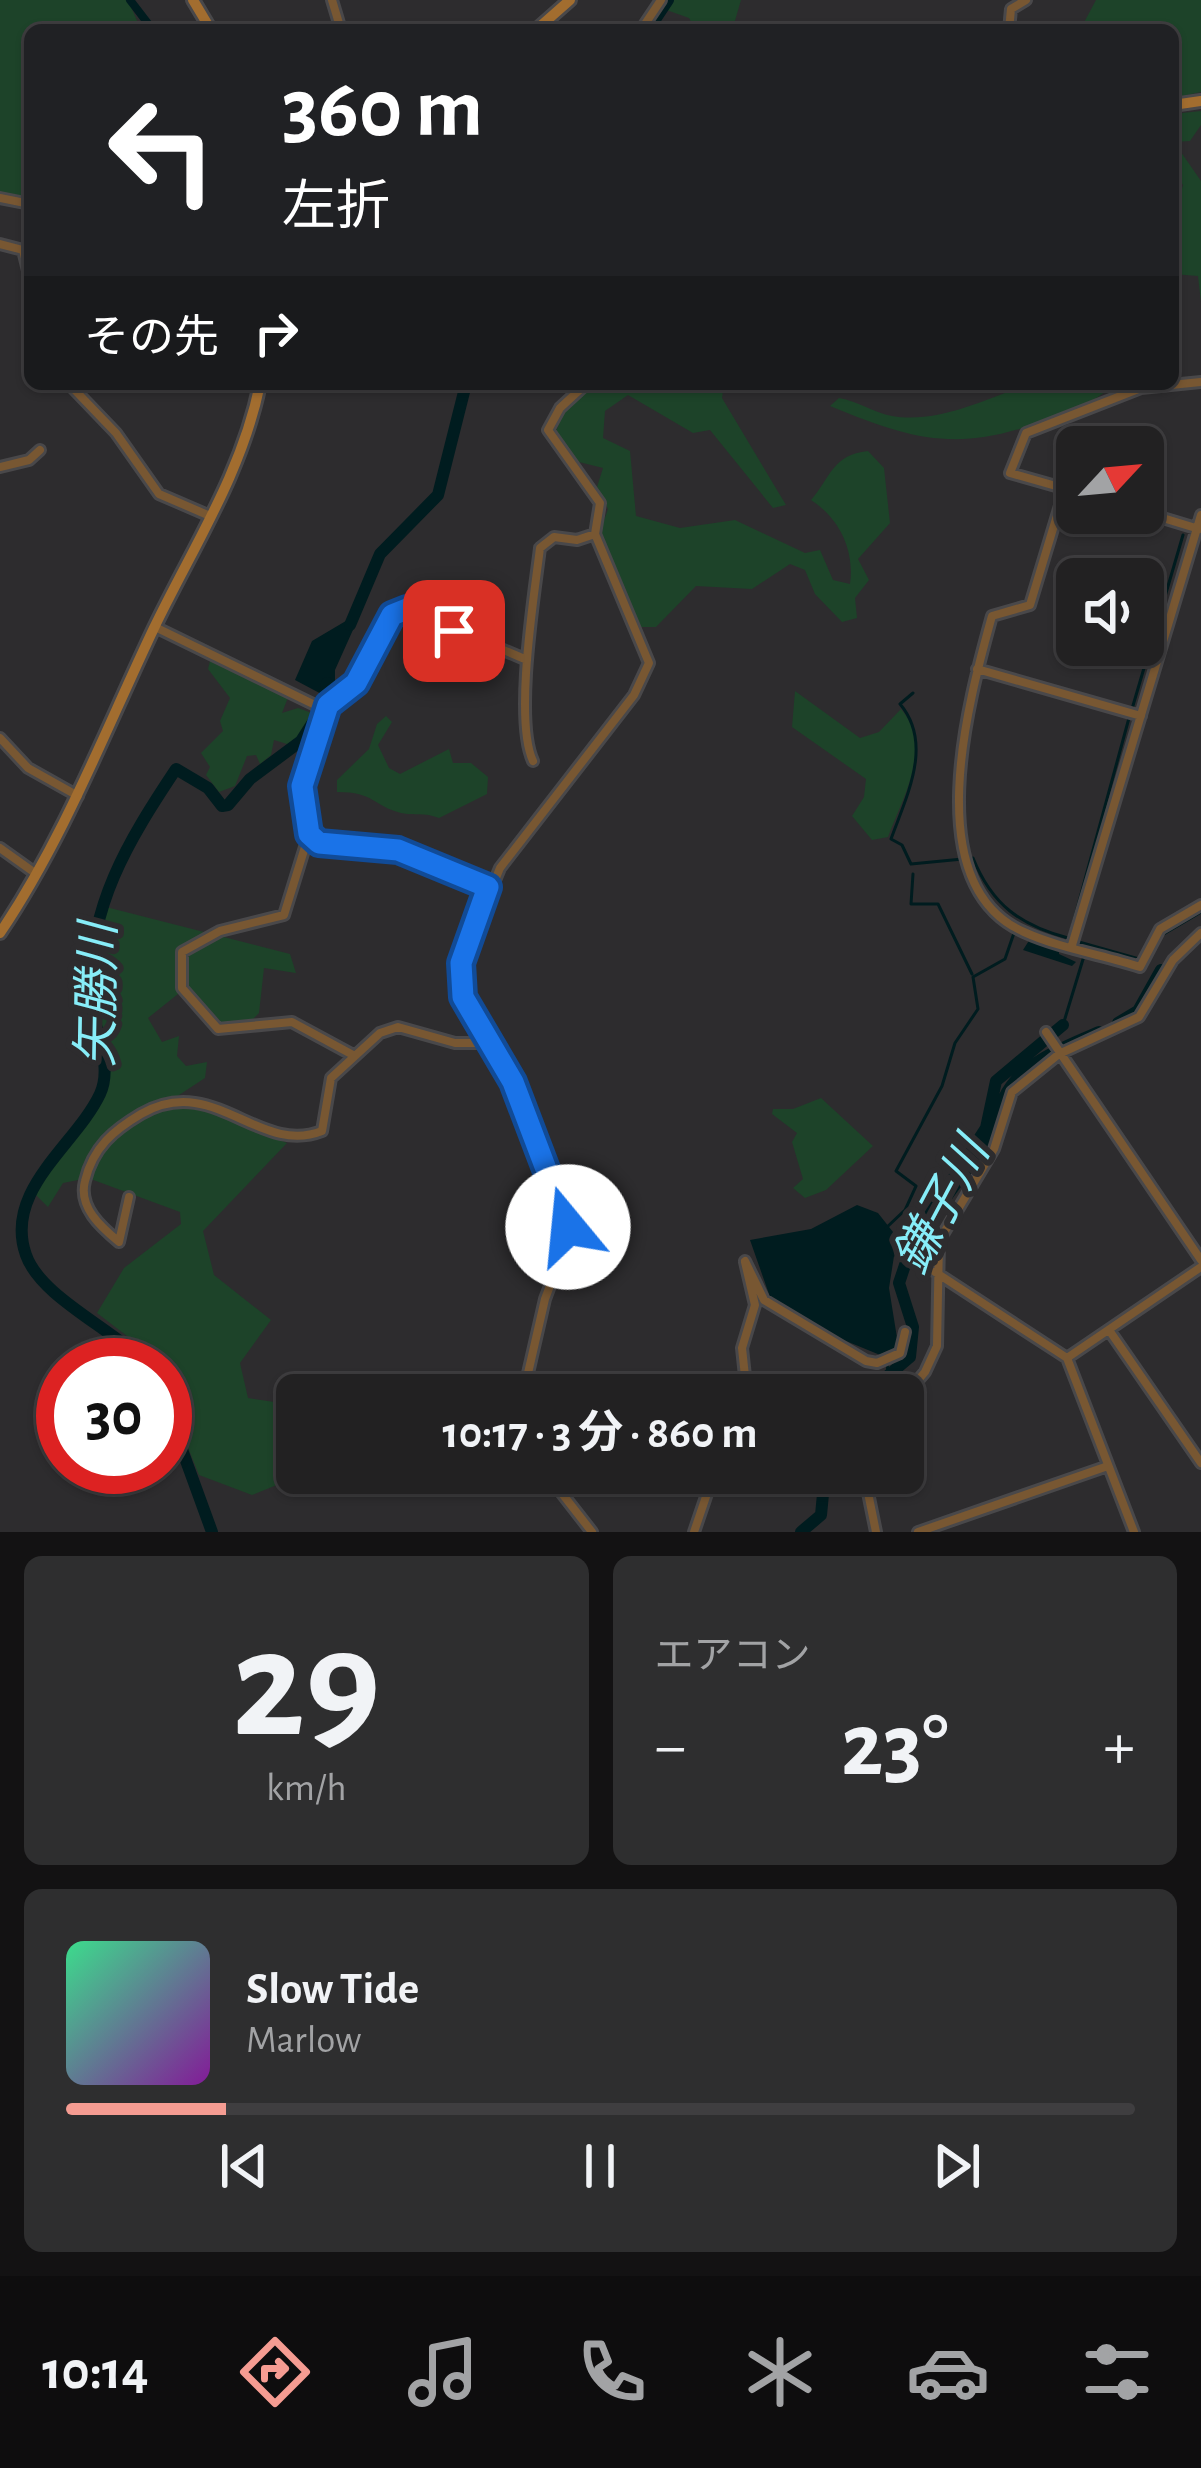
<!DOCTYPE html>
<html lang="ja">
<meta charset="utf-8">
<style>
:root{--surface:#222122;--page:#2e2e2f;--text:#f1f3f6;--muted:#a2a3a5;--line:#3f3e40;--accent:#f59c92}
body{margin:0;font-family:"Alegreya Sans","Noto Sans JP",sans-serif;background:var(--page);color:var(--text);height:100vh;display:flex;flex-direction:column;font-size:45px;white-space:nowrap}
*{box-sizing:border-box;margin:0}
p{font-size:39px;color:var(--muted)}
.icon{flex:none;width:66px;height:66px;fill:none;stroke:currentColor;stroke-width:2;stroke-linecap:round;stroke-linejoin:round}
.map{position:relative;height:1532px;overflow:hidden}
.sheet{display:flex;flex-direction:column;gap:24px;padding:24px;background:#131213;flex:1}
.sheet>*{flex:none}
.top-card{position:absolute;left:24px;top:24px;width:1155px;height:366px;border-radius:18px;box-shadow:0 3px 9px #0004,0 0 0 3px var(--line);background:#202124;color:#fff;overflow:hidden}
.needle{width:78px;rotate:64deg}
.controls{position:absolute;left:1056px;top:426px;display:grid;gap:24px}
.controls a{display:grid;place-items:center;width:108px;height:108px;border-radius:18px;background:var(--surface);box-shadow:0 3px 9px #0004,0 0 0 3px var(--line);font-size:60px}
.speed{position:absolute;left:36px;top:1338px;display:flex;gap:24px;font-size:60px;font-weight:700;text-align:center}
.speed>*{display:grid;place-content:center;width:156px;height:156px;border-radius:50%;background:var(--surface);box-shadow:0 3px 9px #0004,0 0 0 3px var(--line);line-height:1}
.speed .limit{border:18px solid #d22;background:#fff;color:#111}
.pin{position:absolute;display:grid;place-items:center;width:102px;height:102px;color:#fff;margin:-51px;border-radius:24px;box-shadow:0 6px 18px #0006}
.me{position:absolute;width:132px;margin:-66px;rotate:343deg;stroke-linejoin:round;filter:drop-shadow(0 0 9px #0008)}
.turn{display:flex;align-items:center;gap:42px;height:252px;padding:0 60px;font-size:54px}
.turn .icon{width:156px;height:156px;stroke-width:2.5}
.turn b{display:block;font-size:84px;line-height:102px}
.then{display:flex;align-items:center;height:114px;padding:0 60px;background:#0003;gap:24px;font-size:45px}
.big{font-size:90px;font-weight:700;line-height:1.1}
.sheet .card{flex:1;display:flex;flex-direction:column;justify-content:center;gap:18px;min-width:0;padding:0 42px;border-radius:18px;background:var(--page)}
.sheet .dial{align-items:center;gap:0}
.dial b{font-size:156px;line-height:1}
.song{display:flex;align-items:center;gap:36px}
.cover{width:144px;height:144px;border-radius:18px;background:linear-gradient(135deg,hsl(150 70% 55%),hsl(290 70% 35%))}
.played{height:12px;border-radius:6px;background:linear-gradient(90deg,var(--accent) 15%,var(--line) 15%)}
.keys{display:flex;justify-content:space-around;direction:ltr}
.heat{display:flex;justify-content:space-between;align-items:center;font-size:66px;direction:ltr}
.sheet .tiles{flex:1;display:grid;gap:24px;grid-template-columns:1fr 1fr}
.card:last-child{grid-column:span 2}
.trip{position:absolute;left:276px;top:1374px;width:648px;height:120px;border-radius:18px;background:var(--surface);box-shadow:0 3px 9px #0004,0 0 0 3px var(--line);font-weight:700;line-height:120px;text-align:center}
.dock{display:flex;height:192px;justify-content:space-around;align-items:center;background:#0e0d0e;color:var(--muted)}
.dock .icon{width:84px;height:84px}
.dock .selected{color:var(--accent)}
.dock b{font-size:54px;color:var(--text)}
.map>svg:first-child{display:block}
.green{fill:#1d4329}
.water{fill:#001c1f}
.lines{fill:none;stroke-linecap:round;stroke-linejoin:round}
.stream{stroke:#001c1f;stroke-width:3}
.canal{stroke:#001c1f;stroke-width:8}
.river{stroke:#001c1f;stroke-width:12}
.street-casing{stroke:#49484a;stroke-width:14}
.secondary-casing{stroke:#49484a;stroke-width:16}
.street{stroke:#785732;stroke-width:8}
.secondary{stroke:#a26d2f;stroke-width:10}
.route-casing{stroke:#114b97;stroke-width:30}
.route{stroke:#1a73e8;stroke-width:21}
.labels{text-anchor:middle;dominant-baseline:central;stroke-width:12;stroke-linejoin:round;paint-order:stroke}
.water-label{font-size:48px;font-style:italic;fill:#87edf8;stroke:#2d2c2e}
</style>
<div class="map">
<svg width="1201" height="1532" viewBox="0 0 1201 1532">
<rect width="100%" height="100%" fill="#2d2c2e"/>
<path class="green" d="M0 0H128L141 30H30V197L0 192Z
M665 0H741L734 24 696 30 689 18 661 8Z
M1096 0H1201V92L1173 98V30H1080Z
M1201 111V125L1190 141 1174 142 1201 181V302L1198 276 1173 274V219L1183 185 1173 170V114Z
M591 384H724L722 398 786 505 773 508 710 430 693 433 628 395 605 411 603 438 630 451 636 516 680 528 735 520 805 553 820 550 833 580 850 584C855 550 839 518 811 500 831 477 832 455 868 451L884 468 890 523 858 559 869 580 855 598 857 618 842 622 815 594 805 570 790 564 752 589 696 586 656 627H639L599 535 608 509 597 487 603 468 571 460 554 436 564 412Z
M1029 384H1113C1094 404 1072 410 1048 419 961 453 914 441 830 406L839 398C858 401 874 413 892 416 938 424 986 399 1029 384Z
M211 657 289 695 282 713 298 708 320 716 303 749 274 740 271 755 260 764 256 755 247 756 235 786 219 792 206 775 210 767 201 753 223 731 220 721 230 698 208 669Z
M795 691 860 738 879 732 901 709C934 747 903 796 888 837L872 840 852 816 864 797 866 779 792 727Z
M386 716 392 722 378 745 389 768 400 774 449 749 453 763H471L488 777 487 794 439 818C424 812 414 816 401 813 373 806 375 792 337 792V780L369 749 377 724Z
M106 907 290 954 296 973 264 968 259 1013 247 1025 221 1022 188 986 148 1018 162 1042 179 1036 177 1056 186 1066 207 1062 205 1078 176 1097 287 1143 203 1231 214 1275 271 1320 240 1363 248 1398 288 1404 275 1445 289 1480 252 1495 199 1475 165 1390V1365H154L144 1349 97 1313 124 1268 181 1224 180 1212 88 1178 63 1183 48 1207 35 1194 110 1075C99 1019 87 963 106 907Z
M821 1098 873 1146 826 1190 805 1198 793 1188 803 1179 792 1142 797 1133 772 1114 773 1109H793Z"/>
<path class="water" d="M361 612 335 670V693L327 697 295 680 312 641Z
M1030 939 1059 948V954L1076 962 1072 966 1023 950Z
M857 1205 878 1213 897 1237 889 1288 898 1344 885 1357 824 1332 770 1297 750 1240 811 1229Z"/>
<g class="lines">
<path class="stream" d="M913 693 900 704C934 744 906 797 891 839L902 845 911 864 973 858C992 905 1020 925 1068 938
M1132 709 1183 535
M913 874 911 904H938L972 974
M1068 942 1129 718
M1079 942 1139 959
M1148 961 1162 935 1201 912
M1063 1025 1084 956
M886 1228 905 1210 916 1186 896 1171 942 1086 955 1043 978 1009 973 977 1005 959 1014 933
M891 1253 905 1260 973 1168
M887 1360 888 1375"/>
<path class="canal" d="M130 0 153 30"/>
<path class="river" d="M648 30 668 0
M350 625 380 554 438 495 466 384
M1118 1023 1138 1011 1161 970
M973 1168C994 1146 993 1124 1004 1098 1020 1063 1066 1046 1099 1032
M147 1365C116 1330 41 1298 26 1255 3 1190 76 1145 100 1094 114 1064 92 1028 91 996 87 908 128 841 176 769L208 788 222 806 228 805 250 779 301 741 324 705 327 683
M865 1395 910 1357 913 1327 899 1283 913 1241 986 1128 996 1081 1063 1025
M165 1403 212 1532
M801 1532 821 1515 825 1473"/>
<g class="street-casing">
<path id="street" d="M332 0 341 30
M641 30 661 0
M1009 30 1011 9 1026 0
M0 198 30 204
M0 244 23 250 30 279
M69 384 116 433 159 494 210 516
M0 467 29 460 40 450
M1065 489 1030 605 992 616C969 699 917 885 1024 932 1059 948 1103 955 1140 967L1160 929 1201 905
M1077 492 1010 473 1026 433 1141 388 1201 382
M1143 512 1199 529
M155 627 315 705 324 718
M977 669 1141 716
M0 738 28 768 78 796
M533 761C514 720 534 597 540 548L554 537 577 540 595 534
M309 834 319 843 398 850 488 887
M0 848 35 873
M1072 945 1201 515
M1046 1032 1201 1260
M353 1055 292 1022 218 1029 182 988V952L220 931 284 915 309 834 302 786 328 705 356 683 395 611 407 609 527 660
M129 1197 119 1242C101 1227 78 1207 85 1181 93 1147 114 1130 141 1114 214 1072 258 1156 322 1131L331 1078 380 1033 398 1027 455 1043H492
M745 1261 764 1300 866 1361 877 1363 900 1353 905 1332
M745 1262 755 1305 742 1348 747 1395
M935 1272 1067 1358 1134 1532
M1109 1330 1201 1463
M1067 1358 1201 1267
M523 1395 545 1299 567 1241V1212L513 1082 469 1014 461 963 500 868 634 695 649 663 595 534 600 503 548 430 560 408 586 384
M903 1398 925 1372 937 1346 939 1241 994 1149 1012 1092 1059 1054 1139 1017 1173 960 1201 933
M546 1473 592 1532
M864 1473 876 1532
M694 1532 714 1473
M918 1532 1105 1467"/>
</g>
<g class="secondary-casing">
<path id="secondary" d="M193 0 211 30
M536 30 570 0
M1173 105 1201 101
M0 933C64 838 105 731 154 628 193 547 242 473 260 384"/>
</g>
<use href="#street" class="street"/>
<use href="#secondary" class="secondary"/>
</g>
<g class="lines">
<g class="route-casing">
<path id="route" d="M454 631 407 609 392 615 356 683 328 705 302 786 309 834 319 843 398 850 488 887 461 963 463 997 513 1082 568 1227"/>
</g>
<use href="#route" class="route"/>
</g>
<g class="labels">
<g class="water-label">
<text transform="translate(99 995) rotate(-89)">矢勝川</text>
<text transform="translate(943 1206) rotate(-62)">鎌子川</text>
</g>
</g>
</svg>
<div class="controls">
<a><svg class="needle" viewBox="-14 -14 28 28"><path d="M0-13l5 13h-10z" fill="#e53935"/><path d="M0 13l5-13h-10z" fill="#a2a3a5"/></svg></a>
<a><svg class="icon" aria-label="sound" viewBox="0 0 24 24"><path d="M4 9h4l5-4v14l-5-4H4zM17 9q2 3 0 6"/></svg></a>
</div>
<div class="speed"><div class="limit">30</div></div>
<div class="pin" style="left:454px;top:631px;background:#d93025"><svg class="icon" aria-label="arrive" viewBox="0 0 24 24"><path d="M6 21V4h12l-3 4 3 4H6"/></svg></div>
<svg class="me" style="left:568px;top:1227px" viewBox="-20 -20 40 40"><circle r="19" fill="#fff"/><path d="M0-13L10 11 0 6-10 11z" fill="#1a73e8"/></svg>
<div class="trip">10:17 · 3 分 · 860 m</div>
<div class="top-card">
<div class="turn"><svg class="icon" aria-label="left" viewBox="0 0 24 24"><path d="M17 20v-9H6M10 6l-5 5 5 5"/></svg><div><b>360 m</b>左折</div></div>
<div class="then">その先<svg class="icon" aria-label="right" viewBox="0 0 24 24"><path d="M7 20v-9h11M14 6l5 5-5 5"/></svg></div>
</div>
</div>
<section class="sheet">
<div class="tiles">
<div class="card dial"><b>29</b><p>km/h</p></div>
<div class="card"><p>エアコン</p>
<div class="heat"><a>−</a><b class="big">23°</b><a>+</a></div>
</div>
<div class="card">
<div class="song"><i class="cover"></i><div><b>Slow Tide</b><p>Marlow</p></div></div>
<div class="played"></div>
<div class="keys"><svg class="icon" aria-label="previous" viewBox="0 0 24 24"><path d="M18 5L8 12l10 7zM5 5v14"/></svg><svg class="icon" aria-label="pause" viewBox="0 0 24 24"><path d="M8 5v14M16 5v14"/></svg><svg class="icon" aria-label="next" viewBox="0 0 24 24"><path d="M6 5l10 7-10 7zM19 5v14"/></svg></div>
</div>
</div>
</section>
<nav class="dock">
<b>10:14</b>
<svg class="icon selected" aria-label="directions" viewBox="0 0 24 24"><path d="M12 3l9 9-9 9-9-9zM9 14v-3h6M13 9l2 2-2 2"/></svg>
<svg class="icon" aria-label="music" viewBox="0 0 24 24"><path d="M9 18V5l10-2v13"/><circle cx="6" cy="18" r="3"/><circle cx="16" cy="16" r="3"/></svg>
<svg class="icon" aria-label="phone" viewBox="0 0 24 24"><path d="M5 4h4l2 5-3 2q2 4 5 5l2-3 5 2v4C11 20 4 13 5 4z"/></svg>
<svg class="icon" aria-label="climate" viewBox="0 0 24 24"><path d="M12 3v18M4 7l16 10M4 17L20 7"/></svg>
<svg class="icon" aria-label="car" viewBox="0 0 24 24"><path d="M5 17H2v-5l4-1 3-4h7l3 4 3 1v5h-3M9 17h6M6 11h13"/><circle cx="7" cy="17" r="2"/><circle cx="17" cy="17" r="2"/></svg>
<svg class="icon" aria-label="filters" viewBox="0 0 24 24"><path d="M4 7h16M4 17h16"/><circle cx="9" cy="7" r="2"/><circle cx="15" cy="17" r="2"/></svg>
</nav>
